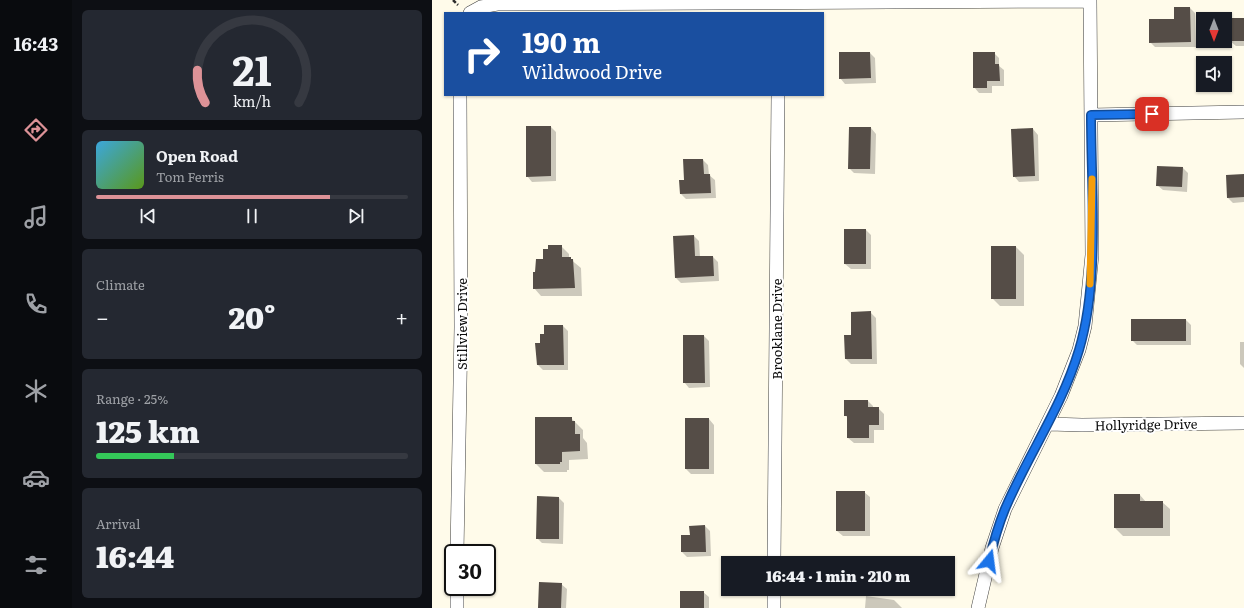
<!DOCTYPE html>
<meta charset="utf-8">
<style>
:root{--surface:#171b24;--page:#242831;--text:#f1f3f6;--muted:#9ea1a6;--line:#363941;--accent:#dd9297}
body{margin:0;font-family:Literata,serif;background:var(--page);color:var(--text);height:100vh;display:flex;flex-direction:column;font-size:15px;white-space:nowrap}
*{box-sizing:border-box;margin:0}
p{font-size:13px;color:var(--muted)}
.icon{flex:none;width:22px;height:22px;fill:none;stroke:currentColor;stroke-width:2;stroke-linecap:round;stroke-linejoin:round}
.map{position:relative;flex:1;overflow:hidden}
.side{display:flex;flex-direction:column;gap:10px;padding:10px;background:#0d0f14;width:360px}
.side>*{flex:none}
.hud{position:absolute;left:12px;top:12px;width:380px;height:84px;border-radius:0px;box-shadow:0 1px 3px #0004;background:#1a4fa0;color:#fff;overflow:hidden}
.needle{width:26px;rotate:180deg}
.buttons{position:absolute;left:764px;top:12px;display:grid;gap:8px}
.buttons a{display:grid;place-items:center;width:36px;height:36px;border-radius:0px;background:var(--surface);box-shadow:0 1px 3px #0004;font-size:20px}
.speed{position:absolute;left:12px;top:544px;display:flex;gap:8px;font-size:20px;font-weight:700;text-align:center}
.speed>*{display:grid;place-content:center;width:52px;height:52px;border-radius:50%;background:var(--surface);box-shadow:0 1px 3px #0004;line-height:1}
.speed .limit{border:2px solid #111;border-radius:6px;background:#fff;color:#111}
.pin{position:absolute;display:grid;place-items:center;width:34px;height:34px;color:#fff;margin:-17px;border-radius:8px;box-shadow:0 2px 6px #0006}
.me{position:absolute;width:44px;margin:-22px;rotate:16deg;stroke-linejoin:round;filter:drop-shadow(0 0 3px #0008)}
.turn{display:flex;align-items:center;gap:14px;height:84px;padding:0 12px;font-size:18px}
.turn .icon{width:52px;height:52px;stroke-width:2.5}
.turn b{display:block;font-size:28px;line-height:34px}
.big{font-size:30px;font-weight:800;line-height:1.1}
.side .card{flex:1;display:flex;flex-direction:column;justify-content:center;gap:6px;min-width:0;padding:0 14px;border-radius:6px;background:var(--page)}
.side .dial{align-items:center;gap:0}
.dial svg{height:104px;overflow:visible;fill:none;stroke:var(--line);stroke-width:7;stroke-linecap:round;text-anchor:middle}
.dial text{fill:var(--text);stroke:none}
.song{display:flex;align-items:center;gap:12px}
.cover{width:48px;height:48px;border-radius:6px;background:linear-gradient(135deg,hsl(200 70% 55%),hsl(90 70% 35%))}
.played{height:4px;border-radius:2px;background:linear-gradient(90deg,var(--accent) 75%,var(--line) 75%)}
.keys{display:flex;justify-content:space-around;direction:ltr}
.heat{display:flex;justify-content:space-between;align-items:center;font-size:22px;direction:ltr}
.charge{height:6px;border-radius:3px;background:linear-gradient(90deg,#34c759 25%,var(--line) 0)}
.trip{position:absolute;left:289px;top:556px;width:234px;height:40px;border-radius:0px;background:var(--surface);box-shadow:0 1px 3px #0004;font-weight:800;line-height:40px;text-align:center}
main{display:flex;flex:1;min-height:0}
.tabs{display:flex;flex-direction:column;width:72px;justify-content:space-around;align-items:center;background:#090b0e;color:var(--muted)}
.tabs .icon{width:28px;height:28px}
.tabs .on{color:var(--accent)}
.tabs b{font-size:18px;color:var(--text)}
.map>svg:first-child{display:block}
.shadow{fill:#0003}
.building{fill:#554d47}
.lines{fill:none;stroke-linecap:round;stroke-linejoin:round}
.minor-casing{stroke:#3f3f3f;stroke-width:14}
.path{stroke:#2e2e2e;stroke-width:2.5;stroke-dasharray:4 2;stroke-linecap:butt}
.minor{stroke:#fff;stroke-width:13}
.route-casing{stroke:#114b97;stroke-width:10}
.route{stroke:#1a73e8;stroke-width:7}
.slow{stroke:#f59e0b;stroke-width:7}
.labels{text-anchor:middle;dominant-baseline:central;stroke-width:4;stroke-linejoin:round;paint-order:stroke}
.street-label{font-size:13px;fill:#0c0c0c;stroke:#fff}
</style>
<main>
<nav class="tabs">
<b>16:43</b>
<svg class="icon on" aria-label="directions" viewBox="0 0 24 24"><path d="M12 3l9 9-9 9-9-9zM9 14v-3h6M13 9l2 2-2 2"/></svg>
<svg class="icon" aria-label="music" viewBox="0 0 24 24"><path d="M9 18V5l10-2v13"/><circle cx="6" cy="18" r="3"/><circle cx="16" cy="16" r="3"/></svg>
<svg class="icon" aria-label="phone" viewBox="0 0 24 24"><path d="M5 4h4l2 5-3 2q2 4 5 5l2-3 5 2v4C11 20 4 13 5 4z"/></svg>
<svg class="icon" aria-label="climate" viewBox="0 0 24 24"><path d="M12 3v18M4 7l16 10M4 17L20 7"/></svg>
<svg class="icon" aria-label="car" viewBox="0 0 24 24"><path d="M5 17H2v-5l4-1 3-4h7l3 4 3 1v5h-3M9 17h6M6 11h13"/><circle cx="7" cy="17" r="2"/><circle cx="17" cy="17" r="2"/></svg>
<svg class="icon" aria-label="filters" viewBox="0 0 24 24"><path d="M4 7h16M4 17h16"/><circle cx="9" cy="7" r="2"/><circle cx="15" cy="17" r="2"/></svg>
</nav>
<section class="side">
<div class="card dial"><svg viewBox="0 0 100 80">
<path d="M14 69A42 42 0 1 1 86 69"/>
<path d="M14 69A42 42 0 0 1 8 44" stroke="#dd9297"/>
<text x="50" y="56" font-size="32" font-weight="700">21</text>
<text x="50" y="72" font-size="11">km/h</text>
</svg></div>
<div class="card">
<div class="song"><i class="cover"></i><div><b>Open Road</b><p>Tom Ferris</p></div></div>
<div class="played"></div>
<div class="keys"><svg class="icon" aria-label="previous" viewBox="0 0 24 24"><path d="M18 5L8 12l10 7zM5 5v14"/></svg><svg class="icon" aria-label="pause" viewBox="0 0 24 24"><path d="M8 5v14M16 5v14"/></svg><svg class="icon" aria-label="next" viewBox="0 0 24 24"><path d="M6 5l10 7-10 7zM19 5v14"/></svg></div>
</div>
<div class="card"><p>Climate</p>
<div class="heat"><a>−</a><b class="big">20°</b><a>+</a></div>
</div>
<div class="card"><p>Range · 25%</p><b class="big">125 km</b><div class="charge"></div></div>
<div class="card"><p>Arrival</p><b class="big">16:44</b></div>
</section>
<div class="map">
<svg width="812" height="608" viewBox="0 0 812 608">
<rect width="100%" height="100%" fill="#fffbea"/>
<path class="shadow" d="M758 8 763 13 764 47H723L718 42Z
M812 19V46H804L798 41Z
M438 53 443 58 444 83 413 84 408 78Z
M562 53 567 58V66L572 70V86H560V93H547L542 87Z
M119 127 124 132V181L100 182 95 176Z
M439 128 444 134 443 174 422 173 417 168Z
M601 129 606 135 607 181 587 182 582 176Z
M271 160 276 165 277 175 283 180 284 198 254 199 249 194 248 181H253Z
M751 168 756 173 755 192 731 190 725 185Z
M812 175V202L801 203 796 198Z
M413 230H434L439 235V269H419L413 264Z
M262 236 267 241 268 257H281L286 262 287 281 249 283 244 278Z
M129 246 137 254V258L149 268 150 296H109L102 288 104 273 117 250Z
M560 247H584L592 255V306H568L560 298Z
M438 312 444 318 445 364H419L414 359 413 336H420Z
M754 320 759 325V345H705L700 340Z
M131 326 136 331V370H111L106 365 109 344Z
M272 336 277 341 278 387 257 388 252 382Z
M808 342H812V368L808 364Z
M436 401 441 406V408H446L452 414V430H442V443H422L416 438V418L413 415Z
M139 418 151 430V438L155 443 156 459 137 460V470H135V472H112L104 464Z
M277 419 282 425V474H259L254 469Z
M405 492H432L438 497V536H411L405 531Z
M683 495H708L714 502H730L738 509V536H691L683 528Z
M106 497 127 498 132 503 131 544 110 543 105 538Z
M273 526 278 531 279 556 255 557 250 552 259 536Z
M129 584 135 589 134 608H107Z
M271 592 277 597V608H249Z
M434 596 462 600 470 608H433Z"/>
<path class="building" d="M742 7H758L759 42 717 43V19H742Z
M797 18H812V41H797Z
M407 52H438L439 78 407 79Z
M541 52H563V64H567L568 81H555V88H541Z
M94 126H119V176L94 177Z
M417 127H439L438 169H416Z
M601 128 603 176 581 177 579 129Z
M251 159H271L272 174H278L279 193 248 194 247 180H252Z
M725 166 751 167 750 187 724 186Z
M812 174V197L795 198 794 175Z
M412 229H434V264H412Z
M262 235 263 256H281L282 276 243 278 241 236Z
M116 245H130V257H139V259H141L143 288 101 289V272H103L104 259H111V249H116Z
M559 246H584V299H559Z
M439 311 440 359H413L412 335H419V312Z
M699 319H754V341H699Z
M112 325H131L132 365H105L103 343H108V334H112Z
M251 335H272L273 383H251Z
M412 400H436V407H447V425H437V438H415V416H412Z
M103 417H140V421H143V434H148V451L130 452V462H128V464H103Z
M253 418H277V469H253Z
M404 491H433V531H404Z
M682 494H708V501H731V528H682Z
M105 496 127 497V539H104Z
M273 525 274 552H249V535H258L257 526Z
M107 582 130 583 129 608H106Z
M248 591H272V608H248Z"/>
<g class="lines">
<g class="minor-casing">
<path id="minor" d="M38 13 49 7 65 4 658 1
M659 115 812 112
M617 424 650 425 812 423
M25 553 29 327 28 95
M342 563 346 95
M25 587V608
M342 608V589
M546 608 560 548 573 509 629 396 647 350 653 326 660 255 658 0"/>
</g>
<path class="path" d="M21 0 26 5"/>
<use href="#minor" class="minor"/>
</g>
<g class="lines">
<g class="route-casing">
<path id="route" d="M557 561C561 544 566 526 573 509 596 455 630 407 647 350 668 280 659 189 659 115L720 114"/>
</g>
<use href="#route" class="route"/>
<path class="slow" d="M658 284 660 179"/>
</g>
<g class="labels">
<g class="street-label">
<text transform="translate(29 324) rotate(-90)">Stillview Drive</text>
<text transform="translate(344 329) rotate(-90)">Brooklane Drive</text>
<text transform="translate(714 424) rotate(-1)">Hollyridge Drive</text>
</g>
</g>
</svg>
<div class="buttons">
<a><svg class="needle" viewBox="-14 -14 28 28"><path d="M0-13l5 13h-10z" fill="#e53935"/><path d="M0 13l5-13h-10z" fill="#9ea1a6"/></svg></a>
<a><svg class="icon" aria-label="sound" viewBox="0 0 24 24"><path d="M4 9h4l5-4v14l-5-4H4zM17 9q2 3 0 6"/></svg></a>
</div>
<div class="speed"><div class="limit">30</div></div>
<div class="pin" style="left:720px;top:114px;background:#d93025"><svg class="icon" aria-label="arrive" viewBox="0 0 24 24"><path d="M6 21V4h12l-3 4 3 4H6"/></svg></div>
<svg class="me" style="left:557px;top:561px" viewBox="-20 -20 40 40"><path d="M0-17L14 15 0 8-14 15z" fill="#1a73e8" stroke="#fff" stroke-width="4"/></svg>
<div class="trip">16:44 · 1 min · 210 m</div>
<div class="hud">
<div class="turn"><svg class="icon" aria-label="right" viewBox="0 0 24 24"><path d="M7 20v-9h11M14 6l5 5-5 5"/></svg><div><b>190 m</b>Wildwood Drive</div></div>
</div>
</div>
</main>
